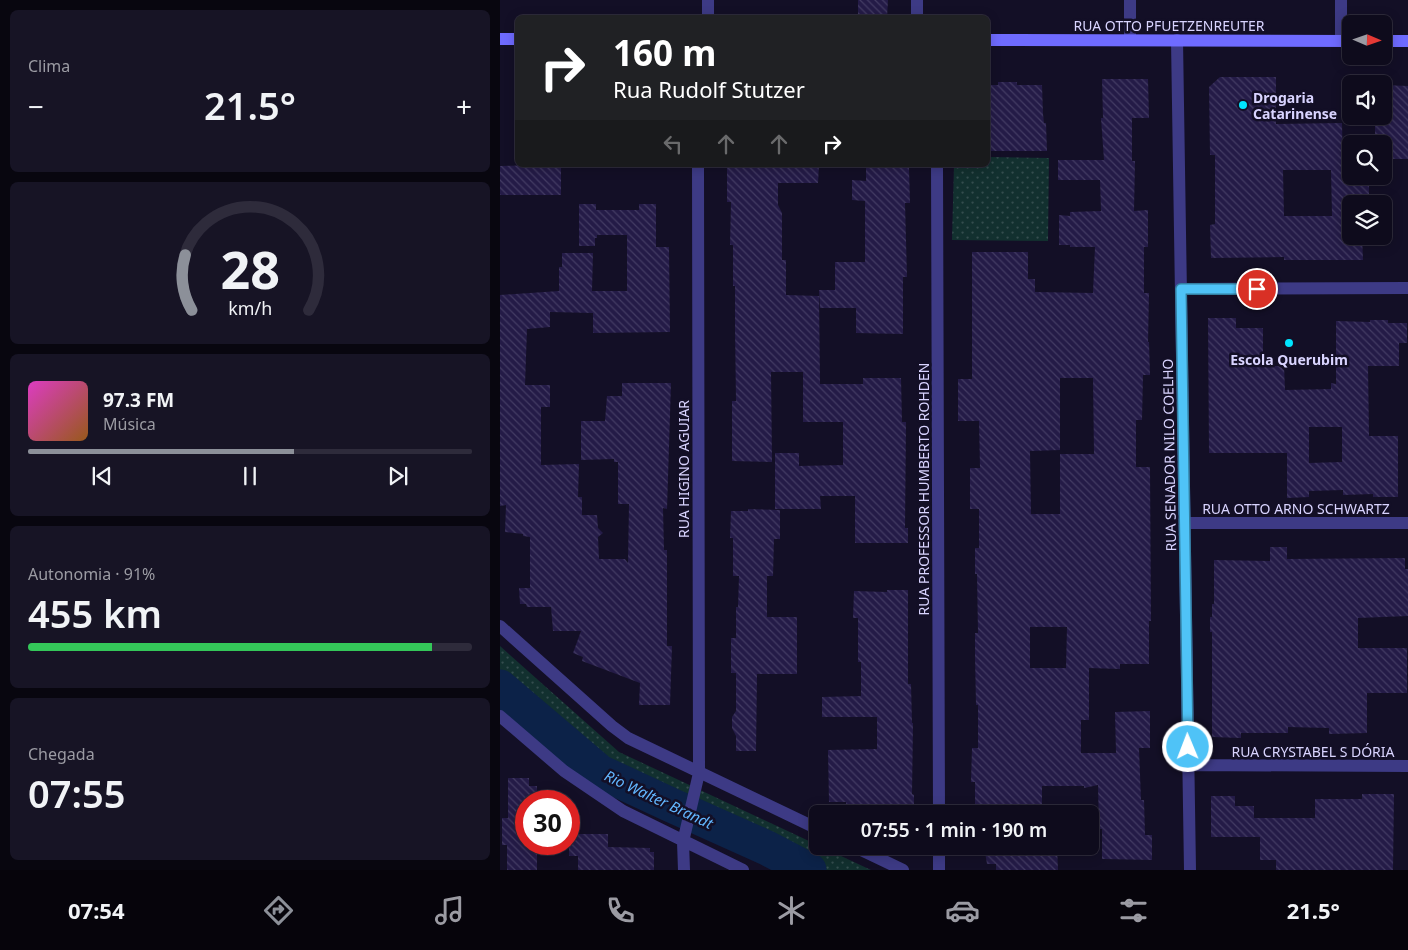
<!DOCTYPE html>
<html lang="pt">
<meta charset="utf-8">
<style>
:root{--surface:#0e0b1c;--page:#171425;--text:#f1f3f6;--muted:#9b9ba3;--line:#2e2b3b;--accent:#8c9099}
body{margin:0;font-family:"Noto Sans",sans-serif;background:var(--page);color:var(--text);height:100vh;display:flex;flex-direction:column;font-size:19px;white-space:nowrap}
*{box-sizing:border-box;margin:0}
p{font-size:16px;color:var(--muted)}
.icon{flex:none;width:28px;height:28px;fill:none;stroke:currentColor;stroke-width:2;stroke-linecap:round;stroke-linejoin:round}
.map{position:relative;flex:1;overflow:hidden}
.drawer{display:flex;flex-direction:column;gap:10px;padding:10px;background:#08060f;width:500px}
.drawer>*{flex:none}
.guide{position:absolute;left:15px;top:15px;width:475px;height:152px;border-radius:8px;box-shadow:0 2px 12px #0003,0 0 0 1px var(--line);background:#202124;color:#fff;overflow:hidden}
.needle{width:32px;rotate:92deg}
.controls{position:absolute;left:842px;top:15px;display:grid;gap:10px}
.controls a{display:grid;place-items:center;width:50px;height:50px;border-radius:8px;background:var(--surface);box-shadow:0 2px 12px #0003,0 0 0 1px var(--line);font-size:25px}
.speed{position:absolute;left:15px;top:790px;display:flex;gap:10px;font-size:25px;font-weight:700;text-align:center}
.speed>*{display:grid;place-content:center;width:65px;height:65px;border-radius:50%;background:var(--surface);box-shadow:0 2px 12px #0003,0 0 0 1px var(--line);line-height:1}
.speed .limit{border:8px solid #d22;background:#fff;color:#111}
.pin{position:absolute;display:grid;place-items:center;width:42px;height:42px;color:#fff;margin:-21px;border:2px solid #fff;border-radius:50%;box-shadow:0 1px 5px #0007}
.me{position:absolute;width:55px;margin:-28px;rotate:359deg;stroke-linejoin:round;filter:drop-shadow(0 0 4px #0008)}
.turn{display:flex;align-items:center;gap:18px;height:105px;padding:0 15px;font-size:22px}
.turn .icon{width:65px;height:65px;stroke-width:2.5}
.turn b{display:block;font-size:35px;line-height:42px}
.lanes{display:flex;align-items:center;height:48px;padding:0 15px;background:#0003;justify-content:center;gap:25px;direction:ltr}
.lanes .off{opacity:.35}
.big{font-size:38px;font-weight:600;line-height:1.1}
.drawer .tile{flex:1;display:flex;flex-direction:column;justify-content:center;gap:8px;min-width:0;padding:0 18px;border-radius:8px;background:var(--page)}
.drawer .dial{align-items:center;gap:0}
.dial svg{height:130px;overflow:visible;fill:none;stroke:var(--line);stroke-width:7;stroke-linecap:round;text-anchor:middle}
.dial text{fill:var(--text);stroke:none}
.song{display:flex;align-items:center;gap:15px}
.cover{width:60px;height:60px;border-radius:8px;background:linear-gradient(135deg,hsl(310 70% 55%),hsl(30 70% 35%))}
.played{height:5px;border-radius:2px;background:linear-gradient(90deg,var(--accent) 60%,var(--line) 60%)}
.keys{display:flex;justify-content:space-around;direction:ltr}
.heat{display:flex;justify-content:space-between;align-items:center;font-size:28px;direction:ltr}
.charge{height:8px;border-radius:4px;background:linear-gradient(90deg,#34c759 91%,var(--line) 0)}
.trip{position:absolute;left:309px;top:805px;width:290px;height:50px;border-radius:8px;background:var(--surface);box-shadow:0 2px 12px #0003,0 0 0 1px var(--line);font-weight:600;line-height:50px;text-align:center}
.dock{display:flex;height:80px;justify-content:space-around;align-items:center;background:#06040b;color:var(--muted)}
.dock .icon{width:35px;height:35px}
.dock .current{color:var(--accent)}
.dock b{font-size:22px;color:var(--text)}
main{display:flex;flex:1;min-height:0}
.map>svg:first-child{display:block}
.green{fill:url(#green-dots)}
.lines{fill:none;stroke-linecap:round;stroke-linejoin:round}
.river{stroke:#0c2248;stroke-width:35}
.building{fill:url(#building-back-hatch);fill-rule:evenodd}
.street{stroke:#3d3a85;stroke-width:12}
.secondary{stroke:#6f6bff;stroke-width:12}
.route-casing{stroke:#337fa1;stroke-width:12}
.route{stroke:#4fc3f7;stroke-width:9}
.poi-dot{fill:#00e5ff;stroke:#130f26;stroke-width:2}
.labels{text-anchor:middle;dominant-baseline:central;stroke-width:5;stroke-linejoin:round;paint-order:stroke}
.street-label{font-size:14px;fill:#d9d4ff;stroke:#130f26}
.poi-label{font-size:14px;font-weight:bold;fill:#d9d4ff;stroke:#130f26;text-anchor:start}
.water-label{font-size:15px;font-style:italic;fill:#62b6ff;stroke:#130f26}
</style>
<main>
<section class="drawer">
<div class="tile"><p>Clima</p>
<div class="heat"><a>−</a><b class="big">21.5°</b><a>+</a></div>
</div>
<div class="tile dial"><svg viewBox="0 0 100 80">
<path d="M14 69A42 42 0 1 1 86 69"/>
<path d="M14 69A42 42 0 0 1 10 35" stroke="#8c9099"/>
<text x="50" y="56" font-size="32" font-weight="700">28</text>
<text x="50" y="72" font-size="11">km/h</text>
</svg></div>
<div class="tile">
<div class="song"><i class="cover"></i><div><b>97.3 FM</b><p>Música</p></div></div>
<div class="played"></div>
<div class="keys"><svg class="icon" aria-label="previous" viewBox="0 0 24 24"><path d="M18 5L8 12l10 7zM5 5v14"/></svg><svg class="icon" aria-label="pause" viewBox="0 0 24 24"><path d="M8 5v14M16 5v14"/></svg><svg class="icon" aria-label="next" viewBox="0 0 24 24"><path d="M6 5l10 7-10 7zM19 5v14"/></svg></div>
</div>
<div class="tile"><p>Autonomia · 91%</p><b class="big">455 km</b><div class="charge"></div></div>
<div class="tile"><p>Chegada</p><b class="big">07:55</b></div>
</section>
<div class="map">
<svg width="908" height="870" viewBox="0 0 908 870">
<defs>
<pattern id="green-dots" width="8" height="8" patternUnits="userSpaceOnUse" patternTransform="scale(1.25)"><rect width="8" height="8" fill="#12302f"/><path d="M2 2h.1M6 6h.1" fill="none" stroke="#344d4e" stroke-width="1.8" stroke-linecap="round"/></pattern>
<pattern id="building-back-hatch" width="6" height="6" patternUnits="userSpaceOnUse" patternTransform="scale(1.25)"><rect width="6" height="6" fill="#241b47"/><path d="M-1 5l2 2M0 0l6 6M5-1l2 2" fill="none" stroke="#433b63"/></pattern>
</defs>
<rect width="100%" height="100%" fill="#130f26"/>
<path class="green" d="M488 157 549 158 548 241 452 240 454 165H488Z
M0 646 119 752 371 870H294L83 768 0 695Z"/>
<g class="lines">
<path class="river" d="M0 687 100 772 171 805 267 848 309 870"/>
</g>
<path class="building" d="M358 0H388L387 18H358Z
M720 77H776V124L842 123 843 170H851V176H869V199H851V236H862L863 260H784V257L711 258 710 225 715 224V155H710L709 87ZM783 170H835H831L832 216H784Z
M602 79H648L649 118H632V161H635L634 211 648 210V247H644V293H649L648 342H649L650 375H643L642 420H636V467H650L651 621H649V664H620V669L589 668V720H581V753H616L615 712 650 711V748H639L641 800H644L645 835H652V860L602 859V829H599L598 785 584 788V786H542V805H533V814H475V782H471L472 748H478V705H476L475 656V633H478L477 574H475V548H479V509H470V468H480L479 421H458V379H472V252H528V279H535V292L593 293 595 247H570V245H559V215L570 216V212L601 211 600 180H558V160H604L601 118H603ZM560 378H593L594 454H560V514H531L530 451 560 450ZM530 627H567L566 668H530Z
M498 82H517V85H542L543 114 544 123H546L547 151H488V85H498Z
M884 85 908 86V159H884V144H875V116H884Z
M61 165V195H0V166Z
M227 165H319L318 183H278V205L282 213V260H286V295L319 296 320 384H363V378H401L402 422H406L405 528H408V543H355V496H320L321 509H275V453H299V466L343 465V422H303V372H271L272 462 232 461V401H236L235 329V286H233V245H230L231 202H227Z
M366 167 409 168 410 203H405L407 277H403V334L356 333V308H320L319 290H335V262H365V201L352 200V180L366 181Z
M79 204H96V210H139V204H156V247H169L170 332 93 333V313L50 312V327L27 329 25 385H50V407H41V465L79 464 78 497H82V515H97L98 528 103 533 98 537 99 559H125L128 563 129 504H118V462H114V459L81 460V421H105L107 396H122V383H171L167 509 163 508 164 550H167V646H172L170 705H139L140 683 82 661 83 657 73 653 81 631H53L51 607H27L26 604H20L19 588H30V537L23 536V534L5 532 6 505 0 506V295L59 291V267H62V253H93L92 291H127V235H97V238H95V246H79Z
M708 318H736V328H763V366H784L785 390 831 389V383L836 384V321L870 322V320H888V323H907V343H899V366H868L869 436H898V497H873V494L843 495V490L809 491V497L787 498V453H709ZM809 427H842V462L809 463Z
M248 509 280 510V539H274L273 576H267V617H297V674H257L256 751H236V736L232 728V717L236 711V673H231V638H236V607H238L239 576H233V538H230L231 511H248Z
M770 547H787V559L905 558V569H908V616L858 618V648H907V693H867V733L829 734V728L788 727V733H741V738L712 737V632H710V617H712V604H714V560L770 561Z
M387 590H408V684H411L412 723H413L412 794 414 795V814H366V809H346V802H329L328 750 377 749V717H322V697L361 696V662H358V618H353L354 591 387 592Z
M8 778H29V786H37V801H26V844H37V870H7V845H2V818H8Z
M862 794H894L893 870H776V860H760V837H711V796H735V806H754V818H815V799H862Z
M69 834H108V847L150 848V852H154V870H78V856H69Z
M484 846H557L558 870H496V864H487Z"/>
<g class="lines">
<path class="street" d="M208 0V18
M630 0V40
M417 18V0
M677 40 690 870
M841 41V0
M437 165 439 814
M681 289 908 288
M685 523H908
M0 626 112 726 128 738 318 829
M0 716 64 771 123 811 243 870
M688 765 908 766
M353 846 403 870
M439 846V870
M184 870 183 842 199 773 198 165"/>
<path class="secondary" d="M0 39H18
M488 40 851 41
M884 41H908"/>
</g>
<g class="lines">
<g class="route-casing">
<path id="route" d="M688 747 681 289H757"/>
</g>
<use href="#route" class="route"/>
</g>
<g class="poi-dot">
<circle cx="743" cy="105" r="5"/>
<circle cx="789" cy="343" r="5"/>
</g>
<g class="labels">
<g class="street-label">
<text x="669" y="25">RUA OTTO PFUETZENREUTER</text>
<text transform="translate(669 455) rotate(-91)">RUA SENADOR NILO COELHO</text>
<text transform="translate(183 469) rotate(-90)">RUA HIGINO AGUIAR</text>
<text transform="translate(423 489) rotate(-90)">RUA PROFESSOR HUMBERTO ROHDEN</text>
<text x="796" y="508">RUA OTTO ARNO SCHWARTZ</text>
<text x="813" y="751">RUA CRYSTABEL S DÓRIA</text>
</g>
<g class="poi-label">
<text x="753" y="97">Drogaria<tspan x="753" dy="16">Catarinense</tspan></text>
<text x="789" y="359" text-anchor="middle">Escola Querubim</text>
</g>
<g class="water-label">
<text transform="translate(159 799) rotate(25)">Rio Walter Brandt</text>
</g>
</g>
</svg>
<div class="controls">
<a><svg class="needle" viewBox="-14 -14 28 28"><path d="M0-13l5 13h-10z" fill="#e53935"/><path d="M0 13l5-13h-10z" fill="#9b9ba3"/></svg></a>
<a><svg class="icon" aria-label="sound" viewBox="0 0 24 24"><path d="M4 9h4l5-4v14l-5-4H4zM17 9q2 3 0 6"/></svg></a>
<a><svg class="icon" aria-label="search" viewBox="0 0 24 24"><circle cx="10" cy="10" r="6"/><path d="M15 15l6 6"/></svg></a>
<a><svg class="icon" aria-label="layers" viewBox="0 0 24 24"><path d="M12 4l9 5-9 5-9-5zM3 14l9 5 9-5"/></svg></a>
</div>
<div class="speed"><div class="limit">30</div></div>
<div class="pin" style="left:757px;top:289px;background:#d93025"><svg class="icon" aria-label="arrive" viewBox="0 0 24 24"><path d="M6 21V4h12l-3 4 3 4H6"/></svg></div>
<svg class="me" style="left:688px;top:747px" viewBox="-20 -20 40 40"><circle r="17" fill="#4fc3f7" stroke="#fff" stroke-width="3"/><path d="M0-11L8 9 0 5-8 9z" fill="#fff"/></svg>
<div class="trip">07:55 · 1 min · 190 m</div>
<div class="guide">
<div class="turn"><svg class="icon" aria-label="right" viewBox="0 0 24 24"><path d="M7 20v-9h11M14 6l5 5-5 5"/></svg><div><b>160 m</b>Rua Rudolf Stutzer</div></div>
<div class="lanes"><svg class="icon off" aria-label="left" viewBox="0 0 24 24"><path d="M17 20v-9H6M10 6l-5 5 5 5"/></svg><svg class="icon off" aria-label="ahead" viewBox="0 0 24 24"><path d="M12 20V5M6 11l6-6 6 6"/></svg><svg class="icon off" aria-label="ahead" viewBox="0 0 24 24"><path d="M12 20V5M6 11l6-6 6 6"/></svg><svg class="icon" aria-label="right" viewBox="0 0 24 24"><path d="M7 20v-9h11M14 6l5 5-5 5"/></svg></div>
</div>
</div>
</main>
<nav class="dock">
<b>07:54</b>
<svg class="icon current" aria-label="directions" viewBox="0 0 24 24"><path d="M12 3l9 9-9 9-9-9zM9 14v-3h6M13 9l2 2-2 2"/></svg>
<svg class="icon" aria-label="music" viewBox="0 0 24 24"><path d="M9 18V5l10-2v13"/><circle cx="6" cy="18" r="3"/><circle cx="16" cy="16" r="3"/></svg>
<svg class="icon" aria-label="phone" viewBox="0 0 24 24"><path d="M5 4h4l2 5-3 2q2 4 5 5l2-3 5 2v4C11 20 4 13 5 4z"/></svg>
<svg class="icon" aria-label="climate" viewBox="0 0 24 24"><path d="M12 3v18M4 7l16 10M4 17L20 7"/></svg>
<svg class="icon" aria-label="car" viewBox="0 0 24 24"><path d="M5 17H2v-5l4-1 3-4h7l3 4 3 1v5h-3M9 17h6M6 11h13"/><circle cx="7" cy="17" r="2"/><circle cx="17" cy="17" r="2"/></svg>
<svg class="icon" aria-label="filters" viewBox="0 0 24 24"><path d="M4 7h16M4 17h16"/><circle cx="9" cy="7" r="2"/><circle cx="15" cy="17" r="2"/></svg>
<b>21.5°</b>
</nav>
